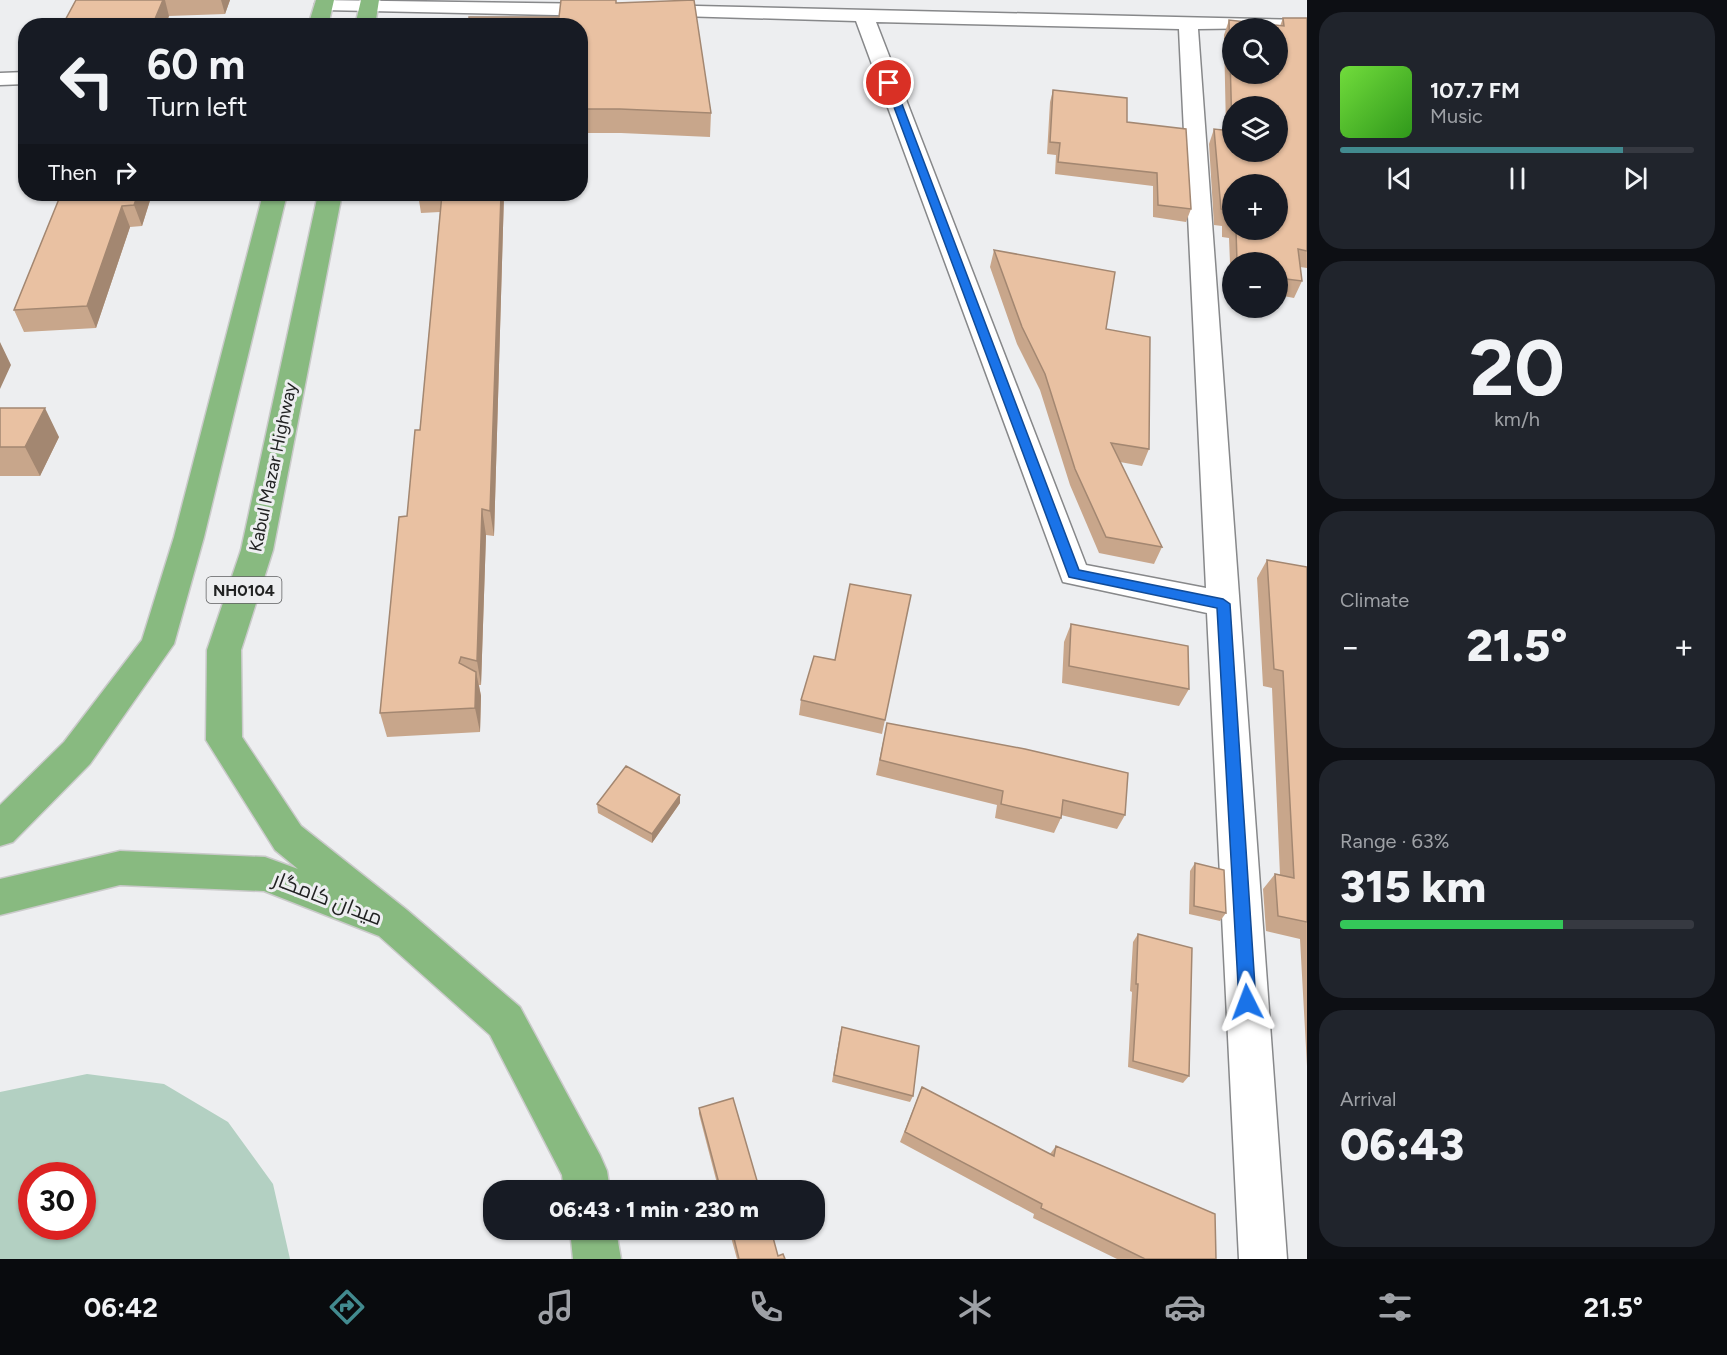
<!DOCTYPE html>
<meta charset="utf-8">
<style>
:root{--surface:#171b24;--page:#20242c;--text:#f1f3f6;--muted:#9ea1a6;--line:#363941;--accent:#428a8f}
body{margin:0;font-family:Figtree,Cairo,sans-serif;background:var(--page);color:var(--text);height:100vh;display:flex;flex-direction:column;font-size:22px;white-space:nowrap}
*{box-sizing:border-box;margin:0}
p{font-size:20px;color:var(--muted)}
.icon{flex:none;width:33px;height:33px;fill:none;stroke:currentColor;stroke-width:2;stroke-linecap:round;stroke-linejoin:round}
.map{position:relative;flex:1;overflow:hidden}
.details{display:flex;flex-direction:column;gap:12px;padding:12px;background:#0d0f14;width:420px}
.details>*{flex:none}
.top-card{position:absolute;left:18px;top:18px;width:570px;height:183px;border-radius:24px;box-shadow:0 2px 4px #0004;background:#171b24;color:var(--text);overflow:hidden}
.tools{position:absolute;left:1222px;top:18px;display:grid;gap:12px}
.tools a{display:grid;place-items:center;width:66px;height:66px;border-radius:50%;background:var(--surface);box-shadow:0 2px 4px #0004;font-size:30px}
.speed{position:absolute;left:18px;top:1162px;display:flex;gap:12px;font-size:30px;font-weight:700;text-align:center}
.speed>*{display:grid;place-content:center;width:78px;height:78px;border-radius:50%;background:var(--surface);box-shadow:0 2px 4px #0004;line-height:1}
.speed .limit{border:9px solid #d22;background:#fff;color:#111}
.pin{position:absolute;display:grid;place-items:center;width:51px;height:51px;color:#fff;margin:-26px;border:3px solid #fff;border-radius:50%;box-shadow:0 2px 6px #0007}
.me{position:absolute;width:66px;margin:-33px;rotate:357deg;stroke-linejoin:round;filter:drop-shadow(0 0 4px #0008)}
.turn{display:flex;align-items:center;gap:21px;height:126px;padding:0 30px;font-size:27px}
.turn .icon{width:78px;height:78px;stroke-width:2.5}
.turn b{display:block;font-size:42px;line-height:51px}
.then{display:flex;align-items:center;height:57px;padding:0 30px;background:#0003;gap:12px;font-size:22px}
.big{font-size:45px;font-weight:800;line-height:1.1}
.details .widget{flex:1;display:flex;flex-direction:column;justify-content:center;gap:9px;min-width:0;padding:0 21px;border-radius:24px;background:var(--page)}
.details .dial{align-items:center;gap:0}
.dial b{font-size:78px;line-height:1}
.song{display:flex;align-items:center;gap:18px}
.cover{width:72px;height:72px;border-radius:9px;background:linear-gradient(135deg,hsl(100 70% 55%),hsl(110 70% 35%))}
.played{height:6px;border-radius:3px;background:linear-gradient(90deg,var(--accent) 80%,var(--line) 80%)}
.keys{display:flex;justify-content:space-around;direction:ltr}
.heat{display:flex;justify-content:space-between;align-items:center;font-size:33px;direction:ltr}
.charge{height:9px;border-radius:4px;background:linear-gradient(90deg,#34c759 63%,var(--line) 0)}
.trip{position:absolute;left:483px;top:1180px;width:342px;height:60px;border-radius:24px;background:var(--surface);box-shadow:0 2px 4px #0004;font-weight:800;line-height:60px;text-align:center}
.dock{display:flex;height:96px;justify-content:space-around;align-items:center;background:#090b0e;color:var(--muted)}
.dock .icon{width:42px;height:42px}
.dock .selected{color:var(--accent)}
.dock b{font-size:27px;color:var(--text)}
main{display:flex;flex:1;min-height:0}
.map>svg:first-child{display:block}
.green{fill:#b3d0c2;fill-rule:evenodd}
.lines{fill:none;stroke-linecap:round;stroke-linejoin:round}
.minor-casing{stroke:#87888a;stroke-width:3}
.highway-casing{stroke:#cacaca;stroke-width:3}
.minor{fill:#fff;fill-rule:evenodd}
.highway{fill:#88ba80;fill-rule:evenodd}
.wall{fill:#c8a68b;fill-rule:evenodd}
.shaded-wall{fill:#a38771}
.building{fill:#e9c1a2;stroke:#a38771;stroke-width:1.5;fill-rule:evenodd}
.route{fill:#1a73e8;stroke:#114b97;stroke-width:1.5}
.labels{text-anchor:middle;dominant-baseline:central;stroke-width:6;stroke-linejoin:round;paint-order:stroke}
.shield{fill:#edeef0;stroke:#5e5f60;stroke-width:1.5}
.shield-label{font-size:16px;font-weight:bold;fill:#212222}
.street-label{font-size:18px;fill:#212222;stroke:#edeef0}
.near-street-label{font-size:21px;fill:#212222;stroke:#edeef0}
</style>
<main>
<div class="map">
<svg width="1307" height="1259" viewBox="0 0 1307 1259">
<rect width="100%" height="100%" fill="#edeef0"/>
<path class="green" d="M87 1074 164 1084 228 1122 273 1184 290 1259H0V1092ZM32 1176H82V1227H32Z"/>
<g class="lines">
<g class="minor-casing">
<path id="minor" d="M317 0 603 4 610 6 613 10 610 14 603 16 324 10 317 8 315 4Z
M652 5 1307 20V32L1278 31V28L1198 29 1287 1259H1239L1207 613 1063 582 856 21 645 15 642 11 645 7ZM876 22 1179 29 1206 588 1086 565Z
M26 72V84L0 85V73Z"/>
</g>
<g class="highway-casing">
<path id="highway" d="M316 0H334L328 26H308Z
M361 0H379L375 26H355Z
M263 194H287L204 537 174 644 90 764 13 842 0 846V805L64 742 142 640 174 537Z
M318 194H342L273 550 241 650 242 737 301 826 407 910 520 1007 600 1155 607 1171 610 1191H564L562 1175 490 1035 379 936 264 891 120 885 0 915V879L120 851 265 857 298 869 275 850 206 740 207 650 241 550Z
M570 1230H616L621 1259H573Z"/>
</g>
<use href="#minor" class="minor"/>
<use href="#highway" class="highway"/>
</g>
<path class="wall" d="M76 0H230L225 14 169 16 165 26H62Z
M616 3 711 113 710 137 621 133H580V26L559 17Z
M1283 18H1307V268L1300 267 1302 281 1294 298 1278 295V262H1233V288H1231L1229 238 1222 237V226L1214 225 1209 144 1214 129 1226 130 1224 35 1229 20 1280 26ZM1233 184 1278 230H1233Z
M1053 90 1127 122 1191 209 1186 222 1153 217V186L1055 174 1056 155 1047 154 1050 102Z
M26 92V117L20 103Z
M61 194H152L142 226 130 227 96 328 24 332 14 310Z
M418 194H504L494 536 486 535 481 685H479L481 696 480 732 387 737 380 713 420 430 440 212 421 213Z
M994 250 1106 329 1149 449 1142 466 1120 462 1162 547 1154 564 1099 553 1070 485 1040 390 1017 344 990 267Z
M0 408 59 437 40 476H0Z
M1267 560 1307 567V1066L1300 939 1266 931 1263 889 1275 874 1280 875 1272 688 1263 686 1257 578Z
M1071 624 1189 689 1179 706 1062 683 1064 642Z
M801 700 885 720 882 734 799 715Z
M887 723 1125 815 1117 829 1061 815V818L1054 833 995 818 997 805 876 775Z
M680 795V803L652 843 598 813 597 804Z
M1195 863 1226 913 1220 921 1189 914 1190 871Z
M1138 934 1189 1076 1183 1083 1128 1067 1132 992 1130 991 1133 942Z
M842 1027 913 1096 910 1102 832 1082 840 1034Z
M922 1087 1050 1154 1056 1146 1216 1259H1117L1033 1218 1034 1214 900 1142Z
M699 1108 760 1191H719L699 1114Z
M729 1230H771L778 1256 785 1259H737Z"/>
<path class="shaded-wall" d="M163 0H165L169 16 165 26H152Z
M221 0H230L225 14Z
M138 194H152L142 226 134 205Z
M501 194H504L494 536 490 511Z
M122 206 130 227 96 328 87 306Z
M0 342 11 365 0 389Z
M45 408 59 437 40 476 25 447Z
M482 509 486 535 481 685 477 661Z
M476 672 481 696 480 732 475 708Z
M680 795V803L652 843V834Z"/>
<path class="building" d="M76 0H163L152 26H62Z
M561 0H616V3L694 0 711 113 620 109H580V26H396L397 21 469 19V17H559Z
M1283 18H1307V251L1298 249 1302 281 1278 278V262H1237L1236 230H1278V184H1233V221H1229L1228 210 1221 209 1214 129 1232 131 1229 20 1284 26ZM1233 28H1278V74H1233ZM1233 106H1278V152H1233Z
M1053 90 1127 98V122L1186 129 1191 209 1158 205 1157 173 1058 162 1060 143 1050 142Z
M26 92V103H20Z
M61 194H138L134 205 122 206 87 306 14 310Z
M442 194H501L490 511 482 509 477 661 461 657 459 663 476 672 475 708 380 713 399 517 407 516 415 430H420Z
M994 250 1115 272 1106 329 1150 337 1149 449 1111 443 1162 547 1106 537 1075 469 1045 374 1022 327Z
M0 408H45L25 447H0Z
M1267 560 1307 567V922L1278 916 1275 874 1294 878 1283 671 1274 669Z
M850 584 911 595 885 720 801 700 814 656 835 660Z
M1071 624 1188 646 1189 689 1069 666Z
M887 723 1025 749 1128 773 1125 815 1063 800 1061 818 1001 804 1003 791 880 760Z
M626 766 680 795 652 834 597 804Z
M1195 863 1224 870 1226 913 1194 906Z
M1138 934 1192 948 1189 1076 1133 1061 1138 984H1136Z
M842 1027 919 1046 913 1096 834 1075Z
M922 1087 1054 1156 1056 1146 1215 1214 1216 1259H1145L1041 1208 1042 1204 905 1132Z
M733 1098 760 1191H721L699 1108Z
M732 1230H771L778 1256 783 1254 785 1259H739Z"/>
<path class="route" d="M889 80 894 83 1079 570 1223 599 1230 604 1256 1002 1253 1008 1247 1010 1241 1008 1239 1002 1217 608 1069 577 885 83Z"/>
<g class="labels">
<rect class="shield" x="206.5" y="577" width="75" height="26" rx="4.5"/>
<g class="shield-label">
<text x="244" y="590">NH0104</text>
</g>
<g class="street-label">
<text transform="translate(273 467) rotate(-78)">Kabul Mazar Highway</text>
</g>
<g class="near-street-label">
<text transform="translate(328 898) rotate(21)">میدان کامگار</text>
</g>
</g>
</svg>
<div class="tools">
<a><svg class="icon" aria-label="search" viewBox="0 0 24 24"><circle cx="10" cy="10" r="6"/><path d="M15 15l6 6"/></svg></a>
<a><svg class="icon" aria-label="layers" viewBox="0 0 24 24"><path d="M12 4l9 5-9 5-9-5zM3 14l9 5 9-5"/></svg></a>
<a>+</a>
<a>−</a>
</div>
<div class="speed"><div class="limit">30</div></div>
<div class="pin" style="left:889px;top:83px;background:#d93025"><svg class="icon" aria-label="arrive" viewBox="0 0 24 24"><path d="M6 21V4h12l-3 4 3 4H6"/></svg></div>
<svg class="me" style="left:1247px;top:1002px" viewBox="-20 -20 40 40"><path d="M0-17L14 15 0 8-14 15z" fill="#1a73e8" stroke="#fff" stroke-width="4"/></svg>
<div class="trip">06:43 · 1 min · 230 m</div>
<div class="top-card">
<div class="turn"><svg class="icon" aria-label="left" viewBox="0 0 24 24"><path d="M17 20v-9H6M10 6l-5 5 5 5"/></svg><div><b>60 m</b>Turn left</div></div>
<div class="then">Then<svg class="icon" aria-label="right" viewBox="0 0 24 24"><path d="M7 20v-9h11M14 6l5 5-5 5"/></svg></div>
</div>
</div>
<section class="details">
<div class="widget">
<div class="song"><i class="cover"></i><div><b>107.7 FM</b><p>Music</p></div></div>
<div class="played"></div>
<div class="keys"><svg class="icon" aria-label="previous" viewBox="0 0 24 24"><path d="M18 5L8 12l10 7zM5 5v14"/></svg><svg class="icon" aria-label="pause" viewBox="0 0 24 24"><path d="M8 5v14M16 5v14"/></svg><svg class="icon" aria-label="next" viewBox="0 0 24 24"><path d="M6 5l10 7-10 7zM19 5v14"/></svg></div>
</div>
<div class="widget dial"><b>20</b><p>km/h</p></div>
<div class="widget"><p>Climate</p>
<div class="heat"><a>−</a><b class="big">21.5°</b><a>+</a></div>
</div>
<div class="widget"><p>Range · 63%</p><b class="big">315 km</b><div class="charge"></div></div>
<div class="widget"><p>Arrival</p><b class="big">06:43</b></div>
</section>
</main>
<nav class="dock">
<b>06:42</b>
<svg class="icon selected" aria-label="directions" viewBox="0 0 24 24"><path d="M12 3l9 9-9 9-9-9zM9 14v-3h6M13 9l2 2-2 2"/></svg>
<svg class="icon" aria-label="music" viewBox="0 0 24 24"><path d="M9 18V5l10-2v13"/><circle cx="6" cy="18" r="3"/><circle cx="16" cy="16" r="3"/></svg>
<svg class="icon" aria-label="phone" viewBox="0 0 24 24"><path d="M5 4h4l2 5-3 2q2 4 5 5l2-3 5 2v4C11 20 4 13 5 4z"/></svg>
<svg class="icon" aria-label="climate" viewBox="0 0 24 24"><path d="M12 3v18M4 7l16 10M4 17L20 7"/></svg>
<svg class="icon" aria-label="car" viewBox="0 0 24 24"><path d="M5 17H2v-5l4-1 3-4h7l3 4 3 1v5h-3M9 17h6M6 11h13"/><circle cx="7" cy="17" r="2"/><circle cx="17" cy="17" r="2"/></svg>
<svg class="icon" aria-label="filters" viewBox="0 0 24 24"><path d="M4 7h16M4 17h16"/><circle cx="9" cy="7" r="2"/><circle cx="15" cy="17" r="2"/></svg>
<b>21.5°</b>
</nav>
